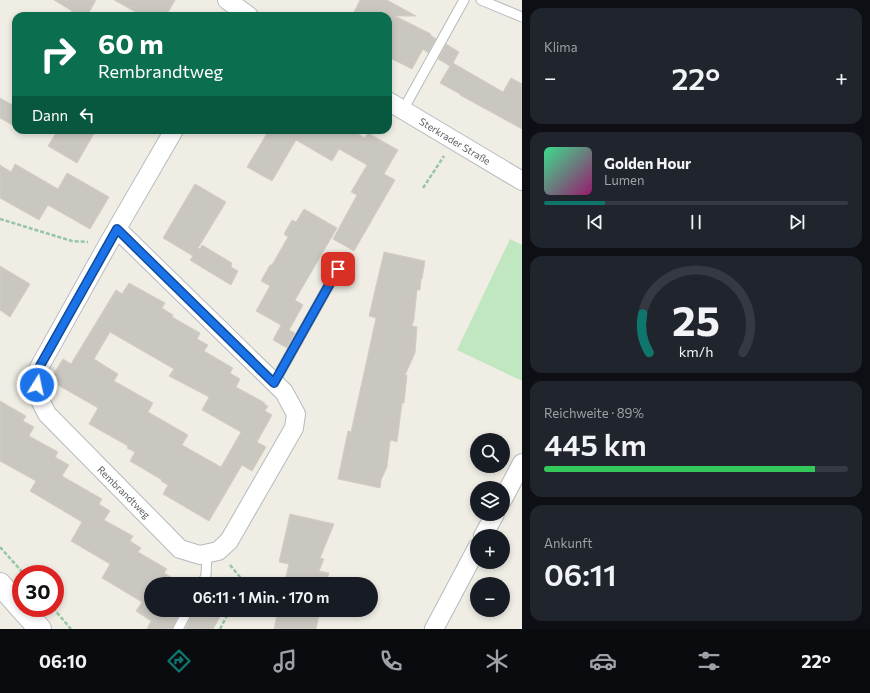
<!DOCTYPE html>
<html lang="de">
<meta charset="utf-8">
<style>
:root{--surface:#171b24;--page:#20242c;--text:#f1f3f6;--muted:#9ea1a6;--line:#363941;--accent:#0f766e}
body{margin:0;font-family:Commissioner,sans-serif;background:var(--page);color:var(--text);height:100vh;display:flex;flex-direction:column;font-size:15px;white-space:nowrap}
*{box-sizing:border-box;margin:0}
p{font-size:13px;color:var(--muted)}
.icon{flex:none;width:22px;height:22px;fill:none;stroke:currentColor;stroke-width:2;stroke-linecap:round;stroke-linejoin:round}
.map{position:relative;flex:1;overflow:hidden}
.details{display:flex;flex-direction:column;gap:8px;padding:8px;background:#0d0f14;width:348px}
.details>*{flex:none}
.top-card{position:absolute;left:12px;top:12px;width:380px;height:122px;border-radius:12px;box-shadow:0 2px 6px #0003;background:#0b6e4f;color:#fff;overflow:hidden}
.controls{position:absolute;left:470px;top:433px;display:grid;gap:8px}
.controls a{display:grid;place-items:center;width:40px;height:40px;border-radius:50%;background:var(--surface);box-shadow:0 2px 6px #0003;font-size:20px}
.speed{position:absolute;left:12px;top:565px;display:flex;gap:8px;font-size:20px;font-weight:700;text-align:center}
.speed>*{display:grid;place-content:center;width:52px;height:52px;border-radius:50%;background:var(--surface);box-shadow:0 2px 6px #0003;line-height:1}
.speed .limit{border:6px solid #d22;background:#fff;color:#111}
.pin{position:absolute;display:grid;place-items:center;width:34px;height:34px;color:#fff;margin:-17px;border-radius:8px;box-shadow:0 2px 6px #0006}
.me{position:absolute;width:44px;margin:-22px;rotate:10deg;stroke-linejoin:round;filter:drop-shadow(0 0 3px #0008)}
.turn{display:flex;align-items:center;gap:14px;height:84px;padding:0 20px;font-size:18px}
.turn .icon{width:52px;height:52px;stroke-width:2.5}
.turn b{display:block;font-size:28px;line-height:34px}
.then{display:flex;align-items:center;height:38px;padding:0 20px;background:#0003;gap:8px;font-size:15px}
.big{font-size:30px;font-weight:600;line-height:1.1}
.details .card{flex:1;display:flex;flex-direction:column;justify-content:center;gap:6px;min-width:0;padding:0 14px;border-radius:12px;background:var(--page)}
.details .dial{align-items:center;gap:0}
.dial svg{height:104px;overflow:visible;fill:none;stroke:var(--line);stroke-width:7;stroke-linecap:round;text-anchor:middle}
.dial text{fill:var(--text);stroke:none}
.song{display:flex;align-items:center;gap:12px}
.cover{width:48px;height:48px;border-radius:6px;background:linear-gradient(135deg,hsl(150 70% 55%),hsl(320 70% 35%))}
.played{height:4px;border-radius:2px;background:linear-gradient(90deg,var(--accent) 20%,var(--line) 20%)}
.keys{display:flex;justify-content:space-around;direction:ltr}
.heat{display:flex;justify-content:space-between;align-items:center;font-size:22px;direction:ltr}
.charge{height:6px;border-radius:3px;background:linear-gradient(90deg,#34c759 89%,var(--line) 0)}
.trip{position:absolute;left:144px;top:577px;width:234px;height:40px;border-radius:20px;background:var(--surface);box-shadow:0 2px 6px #0003;font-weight:600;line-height:40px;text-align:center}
.dock{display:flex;height:64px;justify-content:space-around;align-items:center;background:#090b0e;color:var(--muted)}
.dock .icon{width:28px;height:28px}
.dock .selected{color:var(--accent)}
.dock b{font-size:18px;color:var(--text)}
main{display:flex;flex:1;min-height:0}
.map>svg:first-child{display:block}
.green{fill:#c0e7c0}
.building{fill:#cac7c1;stroke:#d4cec2;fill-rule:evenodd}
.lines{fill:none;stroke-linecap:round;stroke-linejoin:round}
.lane-casing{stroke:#b6babe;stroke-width:11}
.street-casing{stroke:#b6babe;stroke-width:20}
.secondary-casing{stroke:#b7bbc0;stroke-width:24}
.path{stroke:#97c6a5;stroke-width:2.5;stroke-dasharray:4 2;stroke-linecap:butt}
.lane{stroke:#fff;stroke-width:9}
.street{stroke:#fff;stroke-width:18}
.secondary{stroke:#fff;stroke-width:22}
.route-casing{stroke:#114b97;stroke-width:10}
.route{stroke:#1a73e8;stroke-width:7}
.labels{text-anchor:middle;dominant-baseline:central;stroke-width:3.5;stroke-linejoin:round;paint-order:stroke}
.street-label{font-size:10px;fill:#5c6065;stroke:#fff}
</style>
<main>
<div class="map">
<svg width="522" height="629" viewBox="0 0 522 629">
<rect width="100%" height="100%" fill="#efede4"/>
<path class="green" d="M510 239 522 245V381L457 350Z"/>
<path class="building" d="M54 0H96L87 16H69L72 11Z
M114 0H175L166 16H143Z
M360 0H387L416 16H395L431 34 430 35 436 39 428 53 423 49 412 69 388 57V16H352Z
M446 44 459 52 453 63 503 92 511 78 522 84V129L460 95V94L440 83 450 66 438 59Z
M0 98 16 107V127L0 118Z
M58 130H96L77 163 48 146Z
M269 130H351L365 138 368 133 398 150 384 174 395 180 354 251 333 239 357 195 351 192 367 165 339 149 332 161 296 140 272 181 247 167Z
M15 164 58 189 67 173 109 197 90 229 48 205 39 220 0 198V165L11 172Z
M195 184 226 202 198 248 200 249 202 245 232 263 231 267 238 271 231 285 193 262 190 260 193 256 163 238Z
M304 209 337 228 295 300 303 305 289 330 295 333 287 348 273 340 281 325 256 311 270 286 261 281 270 265H272L288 237 284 234 292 220 296 222Z
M384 252 425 261 422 279H421L420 290H417L414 319 412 326 417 327 415 353 405 375H407L404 403H402L397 442 391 440V441H390L387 467 381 480 380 488 338 479 348 431 351 432 376 318 369 316Z
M0 266 30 284 10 317 0 310Z
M129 283 165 303 162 308 173 315 172 317 200 333 197 339 208 345 204 351 233 368 230 373 240 379 236 387 265 403 264 404 268 406 265 411 272 415 257 442 266 447 252 471 242 465 209 521 163 494 168 485 161 481 162 480 130 461 135 452 127 448 128 446 89 424 98 408 58 385 59 383 51 378 63 359 71 364 116 290 122 294ZM110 332 174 369 169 376 209 397 202 410 241 432 221 467 182 445 188 435 148 412 153 403 114 381 118 374 94 359Z
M0 401 26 416 23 421 34 427 29 436 58 452 55 457 69 465 62 476 102 499 99 504 110 511 104 520 133 536 130 541 141 548 138 552 167 569 164 573 183 584H151V610H181L172 629H147L151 621 136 611 142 602 102 578 110 564 71 541 82 522 30 491 36 481 0 461Z
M290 514 334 524 320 558 324 559 319 571 329 573 326 584H284L289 564 279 562Z
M194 610H224L213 629H185Z
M278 610H320L316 629H274Z"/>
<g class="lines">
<g class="lane-casing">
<path id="lane" d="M481 0 522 17
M403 110 464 0
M274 383 338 269
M202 584 206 575 207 553
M178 629 188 610"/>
</g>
<g class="street-casing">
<path id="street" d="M227 0 249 16
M388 101 522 181
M117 229 284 392 296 414 294 428 229 541 218 551 200 555 180 549 47 414 38 396 36 373 108 244 174 130
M503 499 522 463
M483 536 495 514
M434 629 477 548"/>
</g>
<g class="secondary-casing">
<path id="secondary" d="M0 584 21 608
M21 608 40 629"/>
</g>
<path class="path" d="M423 188 444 156
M0 219 72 241 88 242
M0 547 24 574
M230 565 245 583V584
M53 608 71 629
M220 629 230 610"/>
<use href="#lane" class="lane"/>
<use href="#street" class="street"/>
<use href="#secondary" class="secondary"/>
</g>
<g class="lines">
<g class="route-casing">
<path id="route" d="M37 385 36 373 117 229 274 383 338 269"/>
</g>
<use href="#route" class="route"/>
</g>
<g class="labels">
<g class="street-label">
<text transform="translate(455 141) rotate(31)">Sterkrader Straße</text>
<text transform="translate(124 492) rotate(45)">Rembrandtweg</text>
</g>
</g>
</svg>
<div class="controls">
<a><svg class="icon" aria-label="search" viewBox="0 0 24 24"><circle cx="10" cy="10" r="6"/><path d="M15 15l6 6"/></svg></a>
<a><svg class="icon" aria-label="layers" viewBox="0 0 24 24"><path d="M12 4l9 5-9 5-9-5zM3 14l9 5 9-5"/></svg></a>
<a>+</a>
<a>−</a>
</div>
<div class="speed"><div class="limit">30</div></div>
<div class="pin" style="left:338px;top:269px;background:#d93025"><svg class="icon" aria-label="arrive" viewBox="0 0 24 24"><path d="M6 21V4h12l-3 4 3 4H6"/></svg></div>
<svg class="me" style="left:37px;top:385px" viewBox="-20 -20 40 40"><circle r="17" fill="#1a73e8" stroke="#fff" stroke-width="3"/><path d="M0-11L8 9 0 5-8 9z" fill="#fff"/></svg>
<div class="trip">06:11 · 1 Min. · 170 m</div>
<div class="top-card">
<div class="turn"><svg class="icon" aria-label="right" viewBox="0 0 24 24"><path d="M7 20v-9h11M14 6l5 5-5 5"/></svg><div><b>60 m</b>Rembrandtweg</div></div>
<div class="then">Dann<svg class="icon" aria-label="left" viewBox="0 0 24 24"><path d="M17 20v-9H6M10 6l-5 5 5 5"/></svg></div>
</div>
</div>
<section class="details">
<div class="card"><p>Klima</p>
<div class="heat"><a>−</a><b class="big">22°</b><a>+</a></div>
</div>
<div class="card">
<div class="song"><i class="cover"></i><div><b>Golden Hour</b><p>Lumen</p></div></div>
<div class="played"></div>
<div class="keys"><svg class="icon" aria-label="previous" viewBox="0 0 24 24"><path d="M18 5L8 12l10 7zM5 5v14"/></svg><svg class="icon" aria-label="pause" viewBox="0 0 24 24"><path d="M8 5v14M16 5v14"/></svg><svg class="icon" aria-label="next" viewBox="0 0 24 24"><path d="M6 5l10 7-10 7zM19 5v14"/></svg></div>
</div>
<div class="card dial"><svg viewBox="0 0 100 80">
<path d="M14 69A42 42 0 1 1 86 69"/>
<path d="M14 69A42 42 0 0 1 9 39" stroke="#0f766e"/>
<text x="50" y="56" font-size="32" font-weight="700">25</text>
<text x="50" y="72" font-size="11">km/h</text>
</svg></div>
<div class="card"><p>Reichweite · 89%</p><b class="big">445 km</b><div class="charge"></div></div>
<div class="card"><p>Ankunft</p><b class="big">06:11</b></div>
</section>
</main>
<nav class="dock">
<b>06:10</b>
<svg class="icon selected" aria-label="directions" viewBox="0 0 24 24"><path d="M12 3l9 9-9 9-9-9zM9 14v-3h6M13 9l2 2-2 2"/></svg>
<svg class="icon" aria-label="music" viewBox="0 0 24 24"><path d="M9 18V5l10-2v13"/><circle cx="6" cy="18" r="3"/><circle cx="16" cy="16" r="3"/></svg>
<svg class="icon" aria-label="phone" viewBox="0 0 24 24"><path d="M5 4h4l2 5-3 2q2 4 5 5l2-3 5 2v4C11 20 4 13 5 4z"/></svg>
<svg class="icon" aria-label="climate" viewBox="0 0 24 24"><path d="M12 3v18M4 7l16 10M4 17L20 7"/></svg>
<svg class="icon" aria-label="car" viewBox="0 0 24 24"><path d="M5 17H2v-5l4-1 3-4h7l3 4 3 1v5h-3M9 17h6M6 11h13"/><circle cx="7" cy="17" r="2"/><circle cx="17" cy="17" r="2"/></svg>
<svg class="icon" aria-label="filters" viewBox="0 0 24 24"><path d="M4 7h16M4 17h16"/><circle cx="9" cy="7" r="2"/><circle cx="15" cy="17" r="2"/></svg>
<b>22°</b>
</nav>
